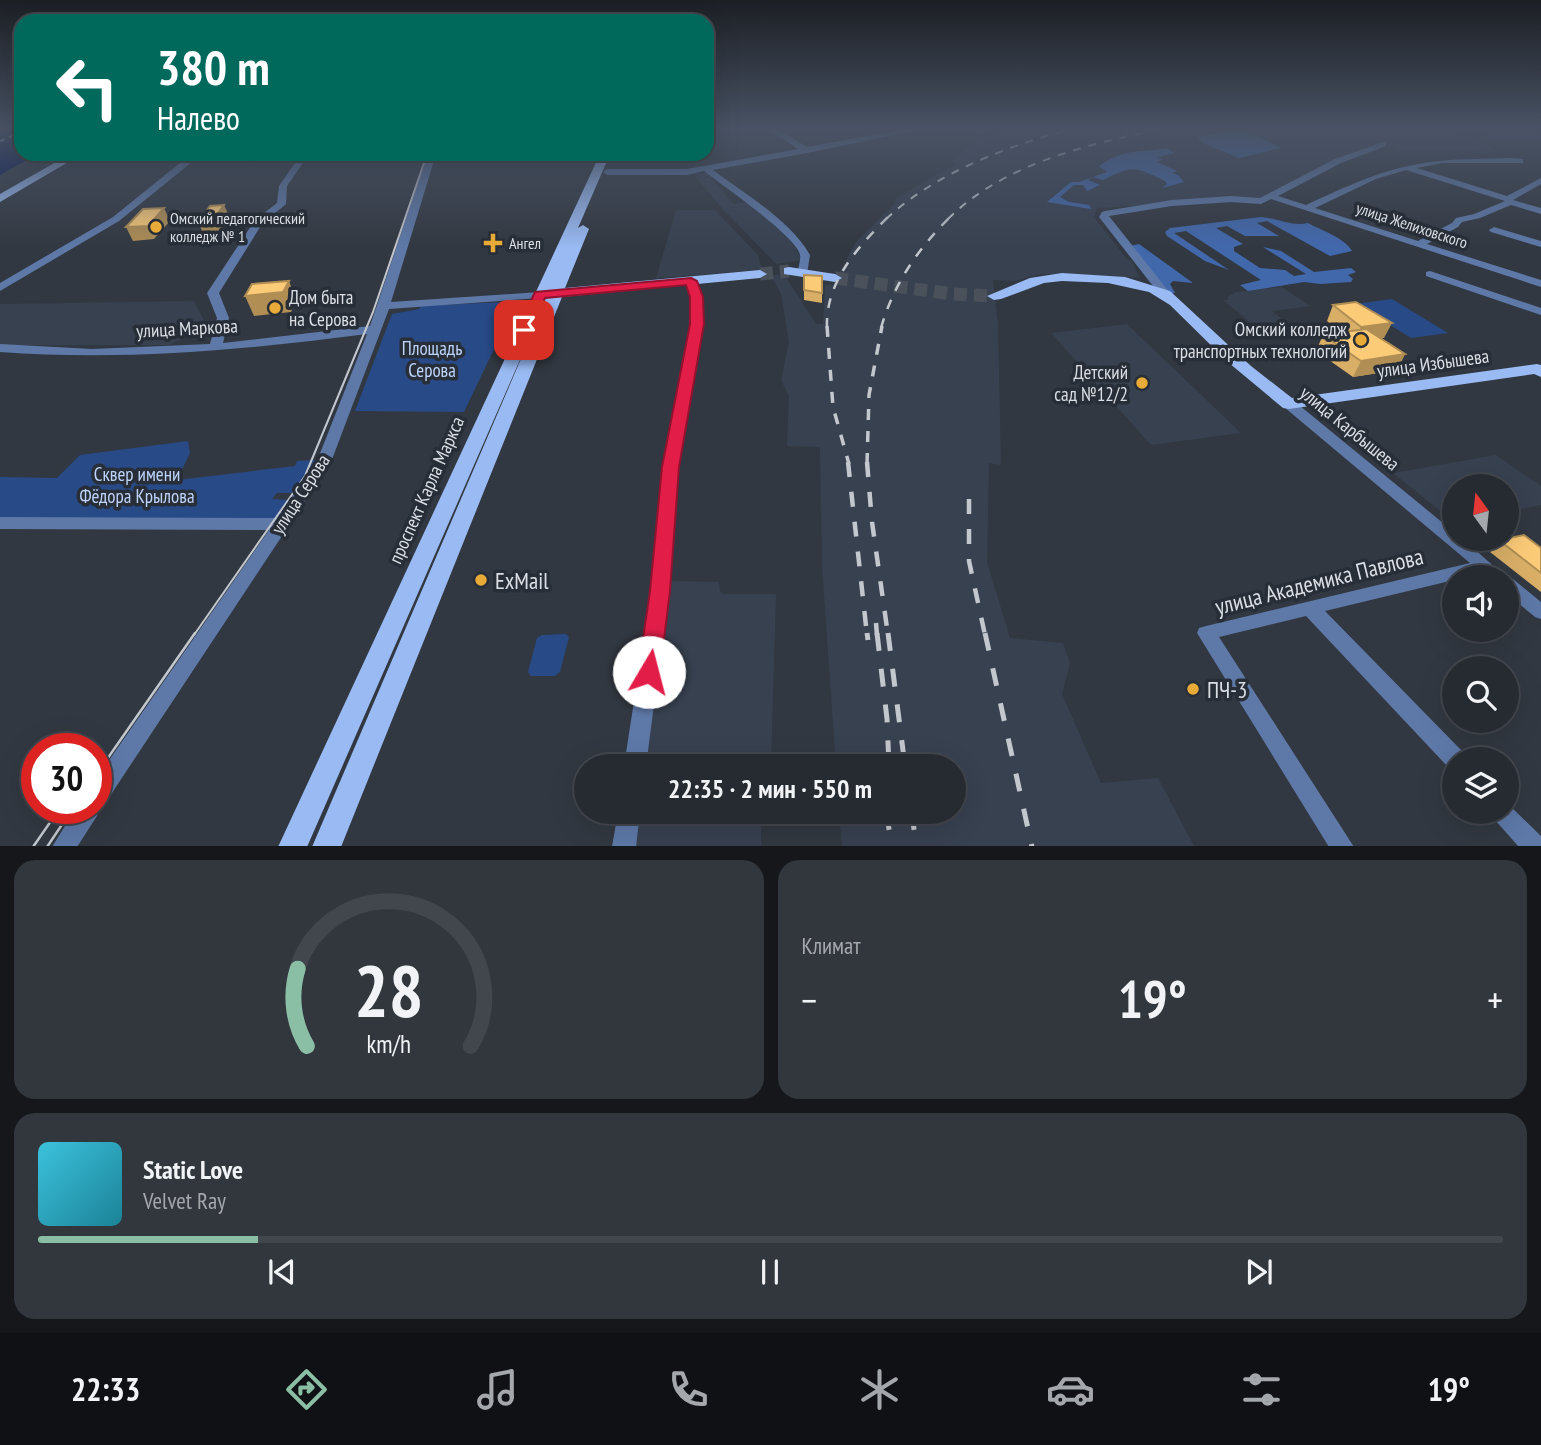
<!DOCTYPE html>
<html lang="ru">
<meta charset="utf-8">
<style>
:root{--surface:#262a31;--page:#32363d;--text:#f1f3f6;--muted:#a4a7ab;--line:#42464d;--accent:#8abfa5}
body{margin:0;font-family:"PT Sans Narrow",sans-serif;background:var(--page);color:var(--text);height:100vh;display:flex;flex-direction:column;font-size:26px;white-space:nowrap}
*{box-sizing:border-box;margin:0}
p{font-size:23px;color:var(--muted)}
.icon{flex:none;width:38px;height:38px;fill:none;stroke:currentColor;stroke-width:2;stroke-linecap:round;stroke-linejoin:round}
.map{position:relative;height:846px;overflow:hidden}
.sheet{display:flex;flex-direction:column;gap:14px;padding:14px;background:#15171b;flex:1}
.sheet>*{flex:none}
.hud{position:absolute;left:14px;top:14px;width:700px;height:147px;border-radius:21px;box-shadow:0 7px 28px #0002,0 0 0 2px var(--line);background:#00695c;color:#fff;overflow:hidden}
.needle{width:46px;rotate:345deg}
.fabs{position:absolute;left:1442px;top:474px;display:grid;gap:14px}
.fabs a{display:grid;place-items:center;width:77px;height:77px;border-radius:50%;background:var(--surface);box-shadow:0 7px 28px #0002,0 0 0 2px var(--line);font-size:35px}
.speed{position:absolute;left:21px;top:733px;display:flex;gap:14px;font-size:35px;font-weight:700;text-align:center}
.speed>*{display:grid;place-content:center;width:91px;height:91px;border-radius:50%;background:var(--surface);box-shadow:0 7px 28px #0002,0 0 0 2px var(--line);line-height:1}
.speed .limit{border:10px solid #d22;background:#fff;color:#111}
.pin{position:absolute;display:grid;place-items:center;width:60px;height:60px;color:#fff;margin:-30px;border-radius:14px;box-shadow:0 4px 10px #0006}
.me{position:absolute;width:77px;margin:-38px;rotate:8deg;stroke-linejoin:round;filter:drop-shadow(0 0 5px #0008)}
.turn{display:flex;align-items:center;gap:24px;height:147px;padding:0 28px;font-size:32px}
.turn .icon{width:91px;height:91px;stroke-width:2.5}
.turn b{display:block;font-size:49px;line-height:60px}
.big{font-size:52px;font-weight:700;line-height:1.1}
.sheet .tile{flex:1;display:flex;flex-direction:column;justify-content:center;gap:10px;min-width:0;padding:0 24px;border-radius:21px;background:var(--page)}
.sheet .dial{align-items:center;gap:0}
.dial svg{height:182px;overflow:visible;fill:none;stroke:var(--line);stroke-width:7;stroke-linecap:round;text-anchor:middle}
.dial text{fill:var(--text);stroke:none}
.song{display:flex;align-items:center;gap:21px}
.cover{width:84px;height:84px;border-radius:10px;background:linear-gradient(135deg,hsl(190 70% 55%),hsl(190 70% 35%))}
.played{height:7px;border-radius:4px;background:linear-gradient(90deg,var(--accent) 15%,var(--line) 15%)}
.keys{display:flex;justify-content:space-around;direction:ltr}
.heat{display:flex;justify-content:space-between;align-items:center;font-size:38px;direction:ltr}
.sheet .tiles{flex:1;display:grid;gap:14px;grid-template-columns:1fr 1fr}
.tile:last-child{grid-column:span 2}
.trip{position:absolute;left:574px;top:754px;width:392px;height:70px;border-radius:35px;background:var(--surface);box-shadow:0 7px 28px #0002,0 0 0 2px var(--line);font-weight:700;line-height:70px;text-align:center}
.tab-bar{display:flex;height:112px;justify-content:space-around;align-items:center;background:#0f1114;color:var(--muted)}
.tab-bar .icon{width:49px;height:49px}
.tab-bar .current{color:var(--accent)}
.tab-bar b{font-size:32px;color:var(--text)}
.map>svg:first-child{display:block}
.built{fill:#384150}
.green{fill:#284a87}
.forest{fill:#4268ac}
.water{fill:#00124f}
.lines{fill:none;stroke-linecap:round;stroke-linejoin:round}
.ferry{stroke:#cfdaee;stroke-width:2;stroke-dasharray:5 4.5;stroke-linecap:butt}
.major-tunnel{stroke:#4b515a;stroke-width:13;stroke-dasharray:13 7;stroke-linecap:butt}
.minor{fill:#5e79a8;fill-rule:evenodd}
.major{fill:#99baf3;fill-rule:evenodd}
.tram-far1{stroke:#c3c7ce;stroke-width:2}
.tram{stroke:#c3c7ce;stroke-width:2.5}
.rail-far4{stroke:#c3c7ce;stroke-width:2;stroke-dasharray:8 8;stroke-linecap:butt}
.rail-far3{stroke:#c3c7ce;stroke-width:2.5;stroke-dasharray:10 10;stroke-linecap:butt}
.rail-far2{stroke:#c3c7ce;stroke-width:3.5;stroke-dasharray:11 11;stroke-linecap:butt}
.rail-far1{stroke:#c3c7ce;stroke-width:4.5;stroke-dasharray:15 15;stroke-linecap:butt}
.rail{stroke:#c3c7ce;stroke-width:5;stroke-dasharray:18 18;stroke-linecap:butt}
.wall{fill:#d9af67}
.shaded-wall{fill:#b08e54}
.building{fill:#fccb78;stroke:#b08e54;stroke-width:2}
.route{fill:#e11d48;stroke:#92132f;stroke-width:2}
.poi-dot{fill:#e8ab37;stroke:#282e37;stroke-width:2.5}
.labels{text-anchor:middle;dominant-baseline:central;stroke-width:7;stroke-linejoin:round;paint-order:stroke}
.far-poi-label{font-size:16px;fill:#dbdfe5;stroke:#282e37;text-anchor:start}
.far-street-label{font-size:16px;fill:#dbdfe5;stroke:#282e37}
.poi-label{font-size:19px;fill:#dbdfe5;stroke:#282e37;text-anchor:end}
.street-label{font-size:19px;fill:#dbdfe5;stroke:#282e37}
.park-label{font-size:19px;fill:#bed4fa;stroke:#282e37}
.near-poi-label{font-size:23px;fill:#dbdfe5;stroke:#282e37;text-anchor:start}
.near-street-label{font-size:23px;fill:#dbdfe5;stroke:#282e37}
</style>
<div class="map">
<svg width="1541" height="847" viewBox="0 0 1541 847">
<rect width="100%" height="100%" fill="#323841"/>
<path class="built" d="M1024 130H1231L1210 135 1246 132 1243 130H1541V141L1494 139 1481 132 1452 131 1455 135H1469L1497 151 1398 149 1384 142 1370 146 1295 183 1258 199 1097 208 1094 217 1126 258 1132 261 1140 278 1075 274H1040L1015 281 993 280 998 325 1001 465 989 463 987 562 1010 638 1063 643 1070 663 1062 694 1101 783 1158 778 1194 846H842L839 812H954V766H836L822 566 820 447 787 446 789 396 781 380 789 342 781 294 771 276 784 274 816 324H823L825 285H833L856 242 896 202 895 199 956 164 952 161 982 136Z
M706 172 734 204 746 202 790 238 802 260 776 264 722 208 693 174Z
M676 210H715L758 255 762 270 656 278Z
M1282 287 1310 306 1272 311 1297 331 1264 334 1223 300H1228L1227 297 1236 292Z
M194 301 208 328 168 345H0V304Z
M1127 324 1241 433 1151 445 1051 333Z
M1496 455 1541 486V505L1507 512V486H1454V522L1393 473Z
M668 581 719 582 720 591 725 594H776L771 766H642Z
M636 812H765L761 820V846L631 847Z"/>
<path class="green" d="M1392 299 1448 333 1411 338 1356 304Z
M503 302 514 307 464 412 355 411 392 314 419 309 421 306Z
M188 441 190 453 177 480 295 466 297 461 315 460 294 493H277L272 499 289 500 278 517 268 520 0 521V477L57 478 80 455Z
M566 634 569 637 560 672 555 676H531L528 672 537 638 542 635Z"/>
<path class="forest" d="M1231 130H1243L1281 148 1239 158 1205 144 1197 137Z
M1166 148 1175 153 1158 157 1162 160 1157 162 1177 171 1172 173 1179 176 1184 182 1162 188 1167 184 1165 181C1132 165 1132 166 1103 180L1093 177 1088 180 1100 185 1087 191 1083 185H1074L1060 197 1069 202 1089 205 1091 209 1047 202 1071 182H1079L1107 172 1099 166C1127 147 1137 154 1166 148Z
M1261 217C1277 218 1293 227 1308 223 1320 230 1344 237 1352 251L1330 256 1267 221 1257 223 1279 236H1245L1227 226 1216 228 1243 244 1234 247V251L1260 268 1285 270 1294 276 1306 274 1263 247 1281 251 1314 272 1351 268 1356 272 1348 275 1353 279 1351 282 1320 284 1304 282 1248 291 1240 285 1261 280 1186 231 1174 233 1229 270 1205 261 1167 236 1165 232 1170 228Z
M1139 244 1193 283 1173 281 1170 284 1175 293 1168 294 1130 246Z"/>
<path class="water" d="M0 130H21V154H38L0 175Z"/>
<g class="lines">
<path class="ferry" d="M0 141 21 132"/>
<path class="major-tunnel" d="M760 274 789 271
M835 278 952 294 994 296"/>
<path class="minor" d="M769 130H779L807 147 900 130H918L807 153 713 170C746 195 789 219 810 255L807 274H799L798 272C798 267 801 260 800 255 797 237 722 185 704 171L687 175H607L603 172 607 169H687L798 149Z
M972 130H981L982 131 978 133Z
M1383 142H1386V146L1341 163 1278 196 1306 205C1371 175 1406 159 1479 159 1494 159 1509 157 1523 159V163H1442L1417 168 1507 196 1541 178V184L1513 200 1541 208V214L1511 205 1480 218 1462 222 1458 227 1427 244 1541 280V287L1271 199 1261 204 1231 202 1172 206 1109 216 1170 293 1164 296 1160 295 1099 217 1102 212 1105 211 1172 200 1231 196 1260 198 1335 159ZM1406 170 1505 201 1474 214 1456 218 1452 223 1418 241 1315 208 1376 179Z
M191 154H235L231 156 197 158 119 221 0 291V283L113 217Z
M301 154H309L287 186 286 204 262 224 219 293 229 318 223 343 370 326 425 162 389 163 338 154H359L389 159 427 157 428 154H436L391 302 540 292 546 295 540 298 389 309 331 462 104 805 100 807 97 816 77 847H52L76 808H96V779L269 530 0 529V517L277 518 317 461 367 334C245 350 123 361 0 352V344L92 349 210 344 217 318 207 293 255 220 277 203 279 186Z
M1494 227 1541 241V247L1491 232 1489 230Z
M1430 271 1541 308V315L1426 276V272Z
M691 278 696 281 702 297 703 324 677 467 669 591 646 766H624L651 591 663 467 691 324 690 297 686 281Z
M1289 400 1294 401 1454 532V539H1463L1507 578 1513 579 1541 602V619L1535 617 1507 594V578H1487L1482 573 1454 578V580L1325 611 1464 753 1466 760H1454V769L1448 767 1306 616 1219 637 1354 847H1329L1197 633 1199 628 1206 626 1470 563 1284 407 1282 404 1284 401Z
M1507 803 1541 836V847H1519L1495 820 1492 812H1507Z
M618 812H640L636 847H612Z"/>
<path class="major" d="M70 154H82L0 202V194Z
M600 154H610L578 228 583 225 589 229 565 288 760 270 767 274 760 278 562 297 341 847H312L547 298 307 847H278Z
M789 267 835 274 842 278 835 282 784 274V268Z
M1062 273 1125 277 1170 291 1251 366 1292 398 1537 364 1541 365V377L1534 374 1289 409 1283 408 1229 363 1170 305 1149 292 1108 283 1062 281 1044 283 1001 299 994 300 987 296 1030 278Z"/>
<path class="tram-far1" d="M194 635 305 476 373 312 427 154"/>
<path class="tram" d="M96 775 195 633
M33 847 60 808
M47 847 73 808"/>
<path class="rail-far4" d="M886 219C936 173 1003 148 1067 130
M948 219C1002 165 1085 145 1156 130"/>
<path class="rail-far3" d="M827 328C825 282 858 247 888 217
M881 328C894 283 918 249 950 217"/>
<path class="rail-far2" d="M827 326 833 407 849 464
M867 464 869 395 882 326"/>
<path class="rail-far1" d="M848 462 867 635
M867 462 872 522 888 635
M969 499V561L985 635
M876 623 877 635"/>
<path class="rail" d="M867 633 868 640
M877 633 887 719 889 766
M888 633 905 766
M985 633 1032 847
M887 812 891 847
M912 812 916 847"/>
</g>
<path class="wall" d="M804 275 822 293V303L804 300Z
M1333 305 1384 338H1381L1405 354 1397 370 1353 377 1316 351 1323 335 1341 333 1327 321Z
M1499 540 1541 548V592L1490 552Z"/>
<path class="shaded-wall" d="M224 205 230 218 218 234 204 235 198 222Z
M164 208 170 221 154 239 133 241 126 227Z
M289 281 296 300 291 312 254 316 245 296Z
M1392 323 1384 338 1353 342 1361 327Z
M1405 354 1397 370 1353 377 1361 361Z"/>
<path class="building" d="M224 205 212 221 198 222 210 206Z
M164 208 148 226 126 227 143 209Z
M804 275 822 276V293L804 290Z
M289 281 283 292 245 296 252 284Z
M1356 302 1392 323 1361 327 1333 305Z
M1366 329 1405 354 1361 361 1323 335Z
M1524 535 1541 548V573L1499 540Z"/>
<linearGradient id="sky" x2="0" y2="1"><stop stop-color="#1c1f24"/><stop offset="0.52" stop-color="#495365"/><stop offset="1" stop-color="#495365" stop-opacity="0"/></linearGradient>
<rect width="1541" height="249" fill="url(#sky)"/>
<path class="route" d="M691 278 697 281 703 297 704 324 679 467 670 591 660 672 657 679 649 681 641 679 638 672 650 591 662 467 690 324V297L686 285 545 298 529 332H519L517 330 535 292Z"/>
<g class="poi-dot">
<circle cx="156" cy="227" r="7"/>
<path d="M489.5 232.5h7v7h7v7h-7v7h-7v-7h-7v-7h7z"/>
<circle cx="275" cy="308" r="7"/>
<circle cx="1361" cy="340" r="7"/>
<circle cx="1142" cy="383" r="7"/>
<circle cx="481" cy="580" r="7"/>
<circle cx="1193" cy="689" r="7"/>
</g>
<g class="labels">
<g class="far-poi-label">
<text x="170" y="218">Омский педагогический<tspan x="170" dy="18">колледж № 1</tspan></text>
<text x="509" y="243">Ангел</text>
</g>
<g class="far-street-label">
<text transform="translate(1412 225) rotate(18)">улица Желиховского</text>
</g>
<g class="poi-label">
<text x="289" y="297" text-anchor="start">Дом быта<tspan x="289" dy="22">на Серова</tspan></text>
<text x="1347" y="329">Омский колледж<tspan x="1347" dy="22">транспортных технологий</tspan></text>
<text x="1128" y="372">Детский<tspan x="1128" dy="22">сад №12/2</tspan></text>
</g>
<g class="street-label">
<text transform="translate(187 328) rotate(-3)">улица Маркова</text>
<text transform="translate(1433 363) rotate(-8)">улица Избышева</text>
<text transform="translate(1350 428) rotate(39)">улица Карбышева</text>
<text transform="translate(426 490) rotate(-66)">проспект Карла Маркса</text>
<text transform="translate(300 494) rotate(-57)">улица Серова</text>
</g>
<g class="park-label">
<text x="432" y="348">Площадь<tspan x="432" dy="22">Серова</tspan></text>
<text x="137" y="474">Сквер имени<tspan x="137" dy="22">Фёдора Крылова</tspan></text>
</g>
<g class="near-poi-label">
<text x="495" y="580">ExMail</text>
<text x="1207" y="689">ПЧ-3</text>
</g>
<g class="near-street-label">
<text transform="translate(1319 581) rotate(-14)">улица Академика Павлова</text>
</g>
</g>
</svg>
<div class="fabs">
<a><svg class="needle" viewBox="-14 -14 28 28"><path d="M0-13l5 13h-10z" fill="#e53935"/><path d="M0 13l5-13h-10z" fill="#a4a7ab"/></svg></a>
<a><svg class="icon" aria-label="sound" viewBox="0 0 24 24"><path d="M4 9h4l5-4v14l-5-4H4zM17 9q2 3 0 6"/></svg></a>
<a><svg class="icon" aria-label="search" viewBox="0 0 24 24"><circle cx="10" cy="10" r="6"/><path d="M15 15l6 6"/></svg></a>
<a><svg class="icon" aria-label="layers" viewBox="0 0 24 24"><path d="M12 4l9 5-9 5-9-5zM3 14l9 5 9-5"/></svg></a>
</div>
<div class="speed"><div class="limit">30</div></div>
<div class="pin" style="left:524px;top:330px;background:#d93025"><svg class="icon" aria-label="arrive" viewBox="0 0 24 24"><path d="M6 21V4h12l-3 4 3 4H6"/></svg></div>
<svg class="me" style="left:649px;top:672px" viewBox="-20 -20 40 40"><circle r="19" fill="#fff"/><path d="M0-13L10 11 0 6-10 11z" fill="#e11d48"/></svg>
<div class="trip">22:35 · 2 мин · 550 m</div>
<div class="hud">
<div class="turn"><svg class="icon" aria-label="left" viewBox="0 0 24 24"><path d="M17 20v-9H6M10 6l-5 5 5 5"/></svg><div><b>380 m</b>Налево</div></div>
</div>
</div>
<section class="sheet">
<div class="tiles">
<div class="tile dial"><svg viewBox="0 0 100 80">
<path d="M14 69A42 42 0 1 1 86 69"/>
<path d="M14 69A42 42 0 0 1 10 35" stroke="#8abfa5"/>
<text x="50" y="56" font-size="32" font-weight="700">28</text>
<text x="50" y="72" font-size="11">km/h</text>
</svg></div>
<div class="tile"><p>Климат</p>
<div class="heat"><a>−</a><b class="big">19°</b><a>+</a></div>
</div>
<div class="tile">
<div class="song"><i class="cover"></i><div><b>Static Love</b><p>Velvet Ray</p></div></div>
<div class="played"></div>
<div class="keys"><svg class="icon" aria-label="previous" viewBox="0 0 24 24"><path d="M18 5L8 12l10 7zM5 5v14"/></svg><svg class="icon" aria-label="pause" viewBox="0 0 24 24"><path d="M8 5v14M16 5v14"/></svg><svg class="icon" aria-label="next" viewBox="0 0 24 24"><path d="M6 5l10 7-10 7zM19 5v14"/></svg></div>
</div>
</div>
</section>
<nav class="tab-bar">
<b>22:33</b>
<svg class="icon current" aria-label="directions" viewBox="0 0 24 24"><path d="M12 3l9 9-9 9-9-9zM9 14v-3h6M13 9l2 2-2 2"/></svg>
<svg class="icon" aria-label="music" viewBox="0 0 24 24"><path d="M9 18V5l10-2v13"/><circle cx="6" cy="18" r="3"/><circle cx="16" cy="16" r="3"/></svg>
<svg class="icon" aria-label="phone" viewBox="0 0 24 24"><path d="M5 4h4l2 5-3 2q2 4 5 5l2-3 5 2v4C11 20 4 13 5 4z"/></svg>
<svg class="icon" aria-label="climate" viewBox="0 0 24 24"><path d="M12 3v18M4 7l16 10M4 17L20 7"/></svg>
<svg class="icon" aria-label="car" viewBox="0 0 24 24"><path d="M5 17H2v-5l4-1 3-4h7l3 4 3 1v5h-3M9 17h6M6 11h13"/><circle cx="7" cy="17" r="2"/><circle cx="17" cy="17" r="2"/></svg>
<svg class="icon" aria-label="filters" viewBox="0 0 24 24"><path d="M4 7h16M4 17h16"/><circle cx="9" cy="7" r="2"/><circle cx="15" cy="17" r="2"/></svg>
<b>19°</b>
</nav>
